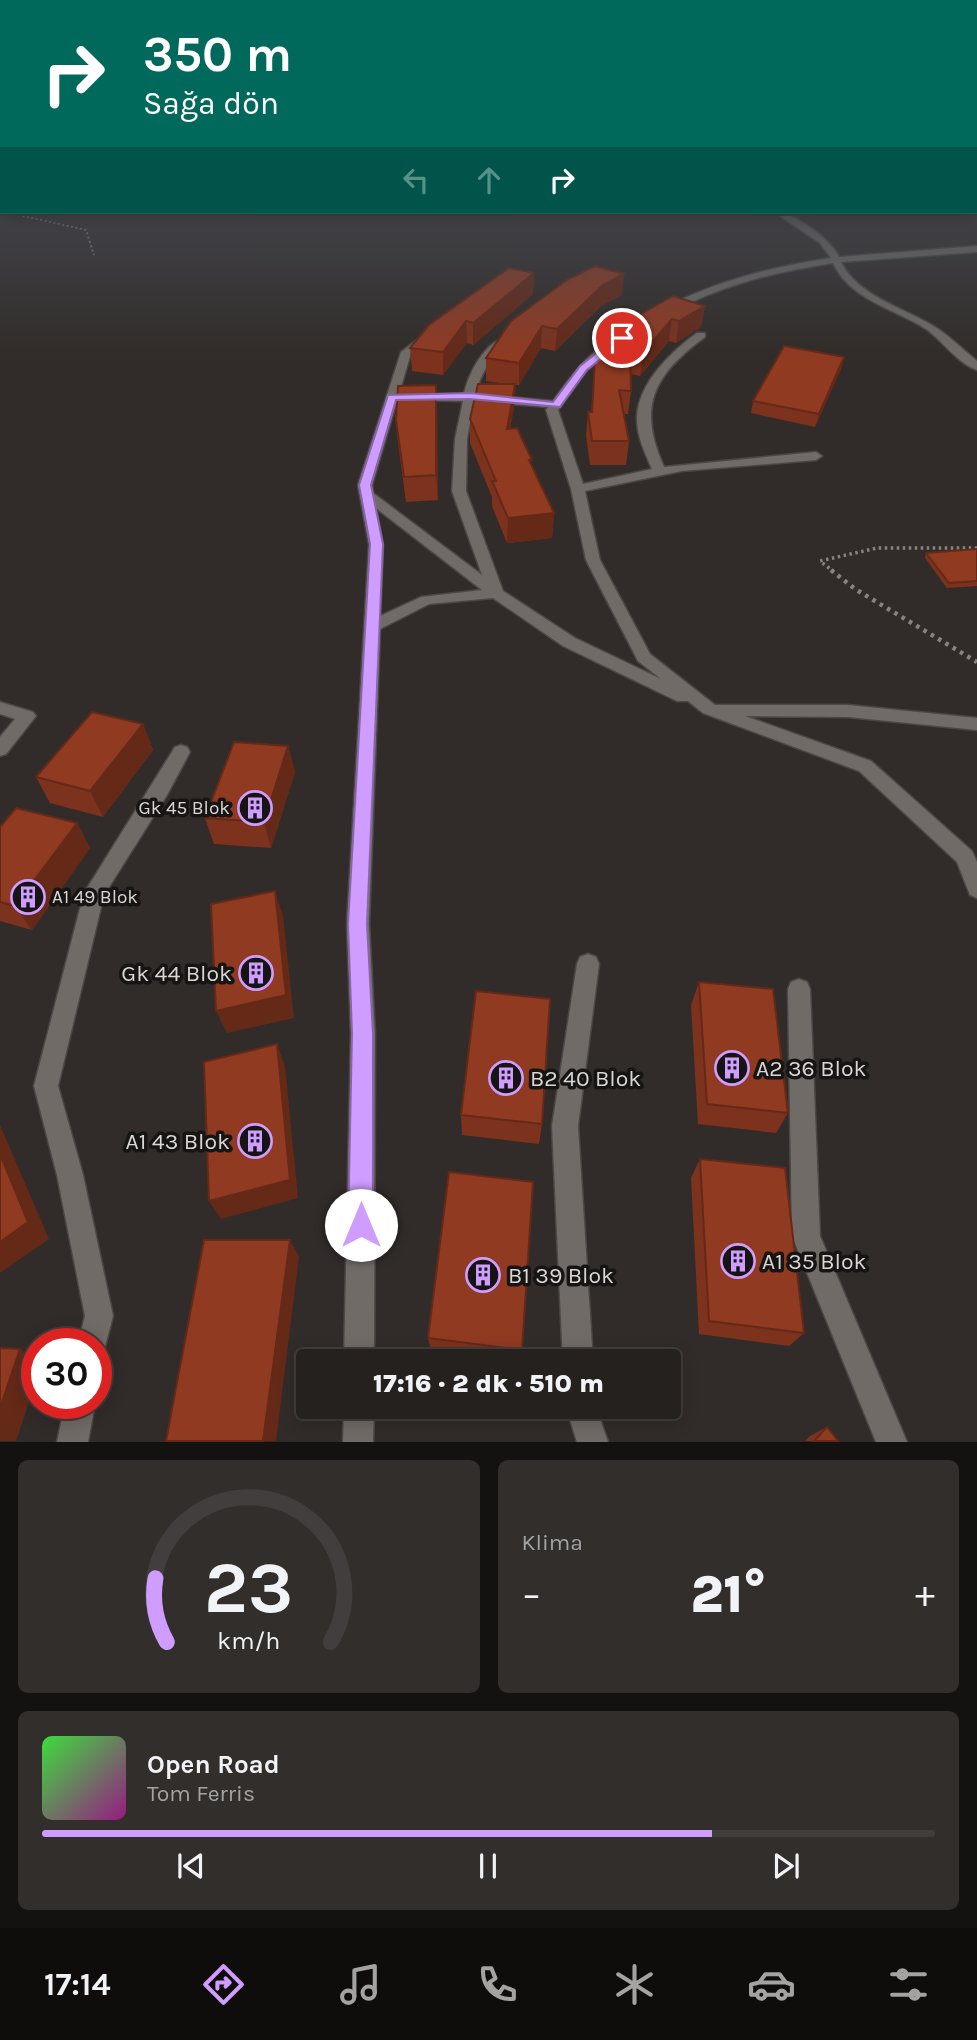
<!DOCTYPE html>
<html lang="tr">
<meta charset="utf-8">
<style>
:root{--surface:#25211f;--page:#312e2c;--text:#f1f3f6;--muted:#a3a3a4;--line:#423e3d;--accent:#cf9dff}
body{margin:0;font-family:Karla,sans-serif;background:var(--page);color:var(--text);height:100vh;display:flex;flex-direction:column;font-size:26px;white-space:nowrap}
*{box-sizing:border-box;margin:0}
p{font-size:23px;color:var(--muted)}
.icon{flex:none;width:38px;height:38px;fill:none;stroke:currentColor;stroke-width:2;stroke-linecap:round;stroke-linejoin:round}
.map{position:relative;height:1442px;overflow:hidden}
.details{display:flex;flex-direction:column;gap:18px;padding:18px;background:#141211;flex:1}
.details>*{flex:none}
.banner{position:absolute;left:0px;top:0px;width:978px;height:214px;box-shadow:0 4px 18px #0003,0 0 0 2px var(--line);background:#00695c;color:#fff;overflow:hidden}
.speed{position:absolute;left:21px;top:1328px;display:flex;gap:14px;font-size:35px;font-weight:700;text-align:center}
.speed>*{display:grid;place-content:center;width:91px;height:91px;border-radius:50%;background:var(--surface);box-shadow:0 4px 18px #0003,0 0 0 2px var(--line);line-height:1}
.speed .limit{border:10px solid #d22;background:#fff;color:#111}
.pin{position:absolute;display:grid;place-items:center;width:60px;height:60px;color:#fff;margin:-30px;border:4px solid #fff;border-radius:50%;box-shadow:0 2px 7px #0007}
.me{position:absolute;width:77px;margin:-38px;rotate:0deg;stroke-linejoin:round;filter:drop-shadow(0 0 5px #0008)}
.turn{display:flex;align-items:center;gap:24px;height:147px;padding:0 28px;font-size:32px}
.turn .icon{width:91px;height:91px;stroke-width:2.5}
.turn b{display:block;font-size:49px;line-height:60px}
.lanes{display:flex;align-items:center;height:66px;padding:0 28px;background:#0003;justify-content:center;gap:35px;direction:ltr}
.lanes .off{opacity:.35}
.big{font-size:52px;font-weight:800;line-height:1.1}
.details .tile{flex:1;display:flex;flex-direction:column;justify-content:center;gap:10px;min-width:0;padding:0 24px;border-radius:10px;background:var(--page)}
.details .dial{align-items:center;gap:0}
.dial svg{height:182px;overflow:visible;fill:none;stroke:var(--line);stroke-width:7;stroke-linecap:round;text-anchor:middle}
.dial text{fill:var(--text);stroke:none}
.song{display:flex;align-items:center;gap:21px}
.cover{width:84px;height:84px;border-radius:10px;background:linear-gradient(135deg,hsl(120 70% 55%),hsl(310 70% 35%))}
.played{height:7px;border-radius:4px;background:linear-gradient(90deg,var(--accent) 75%,var(--line) 75%)}
.keys{display:flex;justify-content:space-around;direction:ltr}
.heat{display:flex;justify-content:space-between;align-items:center;font-size:38px;direction:ltr}
.details .tiles{flex:1;display:grid;gap:18px;grid-template-columns:1fr 1fr}
.tile:last-child{grid-column:span 2}
.trip{position:absolute;left:296px;top:1349px;width:385px;height:70px;border-radius:7px;background:var(--surface);box-shadow:0 4px 18px #0003,0 0 0 2px var(--line);font-weight:800;line-height:70px;text-align:center}
.dock{display:flex;height:112px;justify-content:space-around;align-items:center;background:#0f0d0c;color:var(--muted)}
.dock .icon{width:49px;height:49px}
.dock .current{color:var(--accent)}
.dock b{font-size:32px;color:var(--text)}
.map>svg:first-child{display:block}
.lines{fill:none;stroke-linecap:round;stroke-linejoin:round}
.minor-casing{stroke:#4b4744;stroke-width:3}
.path-far2{stroke:#878381;stroke-width:2;stroke-dasharray:2 2.5;stroke-linecap:butt}
.path-far1{stroke:#878381;stroke-width:3.5;stroke-dasharray:2.5 3.5;stroke-linecap:butt}
.path{stroke:#878381;stroke-width:4.5;stroke-dasharray:3.5 5;stroke-linecap:butt}
.minor{fill:#706b67;fill-rule:evenodd}
.wall{fill:#7c321d}
.shaded-wall{fill:#652918}
.building{fill:#903a22;stroke:#652918;stroke-width:2}
.route{fill:#cf9dff;stroke:#8766a6;stroke-width:2}
.labels{text-anchor:middle;dominant-baseline:central;stroke-width:7;stroke-linejoin:round;paint-order:stroke}
.poi-label{font-size:19px;fill:#d9d6d4;stroke:#171514;text-anchor:end}
.near-poi-label{font-size:23px;fill:#d9d6d4;stroke:#171514;text-anchor:start}
</style>
<div class="map">
<svg width="977" height="1442" viewBox="0 0 977 1442">
<rect width="100%" height="100%" fill="#312c29"/>
<g class="lines">
<g class="minor-casing">
<path id="minor" d="M0 183H2V187H0Z
M774 212C793 211 831 240 839 257L977 246V252L841 262C857 295 901 307 930 324 947 333 962 349 977 361V370C957 363 943 341 926 329 895 309 850 300 833 263 775 272 721 285 670 313H662V309C715 281 772 267 831 258L820 243Z
M429 331 433 332V336L411 353 372 485 373 493 482 575 452 491 455 439 463 401 413 400 407 397 409 395 464 394C468 375 482 347 501 339L506 342C492 358 480 373 476 394L553 401C565 384 599 337 622 339V343L587 370 558 410 583 484 652 469C645 453 636 435 637 416 639 382 672 351 697 333H705V337C653 375 637 407 664 467L816 452 822 456 816 460 682 471 585 491 600 560 650 654 715 705H848L977 718V730L848 717 745 716 871 761 972 851 977 862V898L970 895 957 862 859 771 703 713 688 701H677L563 646 493 598 429 604 380 629 369 924 375 1034 374 1362H344L351 1034 347 924 369 545 358 485 401 352ZM474 401 548 407 546 410 571 489 586 560 638 661 661 679 575 638 503 591 466 491 467 439ZM376 508 482 590 421 597 380 616 383 545Z
M0 702 33 712 36 716 6 754 0 756V737L15 719 0 714Z
M181 745 187 747 190 752 167 795 104 895 58 1086 83 1175 113 1316 103 1354 96 1357V1344H78L85 1316 57 1175 34 1086 84 893 175 747Z
M588 954 596 957 599 964 578 1126 593 1362H563L552 1126 577 964 580 957Z
M799 979 807 982 810 989 820 1236 907 1442H876L792 1236 788 989 791 982Z
M65 1404H95L88 1442H57Z
M344 1407H374L373 1442H343Z
M566 1407H596L608 1442H577Z"/>
</g>
<path class="path-far2" d="M5 212 86 230 94 255"/>
<path class="path-far1" d="M834 572 820 561 877 548H977"/>
<path class="path" d="M831 570 855 589 977 662"/>
<use href="#minor" class="minor"/>
</g>
<path class="wall" d="M534 273 533 294 473 345 467 343 443 375 412 371 410 348Z
M622 295 601 306 555 351 541 348 519 385H515L514 407 510 429 532 466 554 513 552 538 507 543 492 506V497L470 443V419L507 384 486 381V358L511 321Z
M705 306 701 327 676 343 669 341 640 376 631 374V391L628 414H624L629 441 626 465H590L586 435 588 412H591L595 360 634 318Z
M844 357 841 369 815 427 751 413 753 401Z
M437 408 438 500 406 502 398 443 396 420Z
M977 549V586L947 588 925 558 926 553Z
M143 724 153 750 103 817 50 803 36 777Z
M288 746 295 772 271 848 214 844 205 818Z
M77 823 90 848 32 930 0 921V827Z
M699 982 788 1113 776 1133 698 1124 691 1005Z
M461 1115 542 1124 539 1144 462 1135Z
M700 1159 804 1333 789 1346 699 1334 691 1178Z
M428 1338 522 1350 520 1362 431 1350Z
M827 1427 838 1441H805L810 1436Z"/>
<path class="shaded-wall" d="M534 273 533 294 473 345V323Z
M624 274 622 295 601 306 555 351 557 329 603 285Z
M705 306 701 327 676 343 679 321Z
M672 319 669 341 640 376 643 353Z
M466 321 467 343 443 375V352Z
M542 326 541 348 519 385V363Z
M844 357 841 369 815 427 819 414Z
M515 384 514 407 506 453 507 429Z
M436 385 437 408 438 500 436 475Z
M554 513 552 538 507 543 508 518Z
M143 724 153 750 103 817 90 791Z
M288 746 295 772 271 848 264 822Z
M77 823 90 848 32 930 15 906Z
M275 891 283 916 294 1018 227 1033 216 1011Z
M277 1044 285 1066 298 1198 221 1219 209 1201Z
M0 1125 49 1239 0 1273Z
M290 1240 299 1257 276 1441H263Z
M20 1349 37 1358V1379L16 1441H0V1408Z"/>
<path class="building" d="M595 266 624 274 603 285 557 329 542 326 519 363 486 358 511 321 567 280Z
M509 268 534 273 473 323 466 321 443 352 410 348 429 325Z
M673 296 705 306 679 321 672 319 643 353 630 351 631 391 619 390 629 441H592L588 412H592L595 360 634 318Z
M784 346 844 357 819 414 753 401Z
M478 384H515L507 429 517 428 532 460H529L554 513 508 518 492 481H496L470 419Z
M436 385V475L404 477 396 420 398 386Z
M977 549V581L949 583 926 553Z
M92 712 143 724 90 791 36 777Z
M234 742 288 746 264 822 205 818Z
M16 808 77 823 15 906 0 902V827Z
M275 891 286 995 216 1011 211 904Z
M699 982 773 989 788 1113 707 1104Z
M476 991 550 999 542 1124 461 1115Z
M277 1044 290 1180 209 1201 204 1062Z
M0 1154 28 1222 0 1242Z
M700 1159 785 1168 804 1333 709 1321Z
M449 1172 533 1182 522 1350 428 1338Z
M204 1240H290L263 1441H166Z
M0 1348 20 1349 0 1408Z
M827 1427 838 1441H814Z"/>
<linearGradient id="sky" x2="0" y2="1"><stop stop-color="#1b1817"/><stop offset="0.44" stop-color="#484b54"/><stop offset="1" stop-color="#484b54" stop-opacity="0"/></linearGradient>
<rect width="977" height="357" fill="url(#sky)"/>
<path class="route" d="M618 336 627 338 587 370 560 407 470 399 396 400 371 485 383 544 367 924 373 1034V1225L369 1234 361 1237 352 1234 348 1225 352 1034 348 924 370 544 359 485 388 395 470 393 553 402 580 366Z"/>
<defs>
<g id="building-ring" transform="scale(1.75)"><circle r="9.5" fill="#171514" stroke="#cf9dff" stroke-width="1.5"/><path d="M-4-6H4V6H1V3H-1V6H-4ZM-2.5-4.3h1.7v1.8h-1.7ZM.8-4.3h1.7v1.8H.8ZM-2.5-1h1.7V.8h-1.7ZM.8-1h1.7V.8H.8Z" fill="#cf9dff"/></g>
</defs>
<g fill-rule="evenodd">
<use href="#building-ring" x="255" y="808"/>
<use href="#building-ring" x="28" y="897"/>
<use href="#building-ring" x="256" y="973"/>
<use href="#building-ring" x="732" y="1068"/>
<use href="#building-ring" x="506" y="1078"/>
<use href="#building-ring" x="255" y="1141"/>
<use href="#building-ring" x="738" y="1261"/>
<use href="#building-ring" x="483" y="1275"/>
</g>
<g class="labels">
<g class="poi-label">
<text x="230" y="808">Gk 45 Blok</text>
<text x="52" y="897" text-anchor="start">A1 49 Blok</text>
</g>
<g class="near-poi-label">
<text x="232" y="973" text-anchor="end">Gk 44 Blok</text>
<text x="756" y="1068">A2 36 Blok</text>
<text x="530" y="1078">B2 40 Blok</text>
<text x="230" y="1141" text-anchor="end">A1 43 Blok</text>
<text x="762" y="1261">A1 35 Blok</text>
<text x="508" y="1275">B1 39 Blok</text>
</g>
</g>
</svg>
<div class="speed"><div class="limit">30</div></div>
<div class="pin" style="left:622px;top:338px;background:#d93025"><svg class="icon" aria-label="arrive" viewBox="0 0 24 24"><path d="M6 21V4h12l-3 4 3 4H6"/></svg></div>
<svg class="me" style="left:361px;top:1225px" viewBox="-20 -20 40 40"><circle r="19" fill="#fff"/><path d="M0-13L10 11 0 6-10 11z" fill="#cf9dff"/></svg>
<div class="trip">17:16 · 2 dk · 510 m</div>
<div class="banner">
<div class="turn"><svg class="icon" aria-label="right" viewBox="0 0 24 24"><path d="M7 20v-9h11M14 6l5 5-5 5"/></svg><div><b>350 m</b>Sağa dön</div></div>
<div class="lanes"><svg class="icon off" aria-label="left" viewBox="0 0 24 24"><path d="M17 20v-9H6M10 6l-5 5 5 5"/></svg><svg class="icon off" aria-label="ahead" viewBox="0 0 24 24"><path d="M12 20V5M6 11l6-6 6 6"/></svg><svg class="icon" aria-label="right" viewBox="0 0 24 24"><path d="M7 20v-9h11M14 6l5 5-5 5"/></svg></div>
</div>
</div>
<section class="details">
<div class="tiles">
<div class="tile dial"><svg viewBox="0 0 100 80">
<path d="M14 69A42 42 0 1 1 86 69"/>
<path d="M14 69A42 42 0 0 1 9 41" stroke="#cf9dff"/>
<text x="50" y="56" font-size="32" font-weight="700">23</text>
<text x="50" y="72" font-size="11">km/h</text>
</svg></div>
<div class="tile"><p>Klima</p>
<div class="heat"><a>−</a><b class="big">21°</b><a>+</a></div>
</div>
<div class="tile">
<div class="song"><i class="cover"></i><div><b>Open Road</b><p>Tom Ferris</p></div></div>
<div class="played"></div>
<div class="keys"><svg class="icon" aria-label="previous" viewBox="0 0 24 24"><path d="M18 5L8 12l10 7zM5 5v14"/></svg><svg class="icon" aria-label="pause" viewBox="0 0 24 24"><path d="M8 5v14M16 5v14"/></svg><svg class="icon" aria-label="next" viewBox="0 0 24 24"><path d="M6 5l10 7-10 7zM19 5v14"/></svg></div>
</div>
</div>
</section>
<nav class="dock">
<b>17:14</b>
<svg class="icon current" aria-label="directions" viewBox="0 0 24 24"><path d="M12 3l9 9-9 9-9-9zM9 14v-3h6M13 9l2 2-2 2"/></svg>
<svg class="icon" aria-label="music" viewBox="0 0 24 24"><path d="M9 18V5l10-2v13"/><circle cx="6" cy="18" r="3"/><circle cx="16" cy="16" r="3"/></svg>
<svg class="icon" aria-label="phone" viewBox="0 0 24 24"><path d="M5 4h4l2 5-3 2q2 4 5 5l2-3 5 2v4C11 20 4 13 5 4z"/></svg>
<svg class="icon" aria-label="climate" viewBox="0 0 24 24"><path d="M12 3v18M4 7l16 10M4 17L20 7"/></svg>
<svg class="icon" aria-label="car" viewBox="0 0 24 24"><path d="M5 17H2v-5l4-1 3-4h7l3 4 3 1v5h-3M9 17h6M6 11h13"/><circle cx="7" cy="17" r="2"/><circle cx="17" cy="17" r="2"/></svg>
<svg class="icon" aria-label="filters" viewBox="0 0 24 24"><path d="M4 7h16M4 17h16"/><circle cx="9" cy="7" r="2"/><circle cx="15" cy="17" r="2"/></svg>
</nav>
